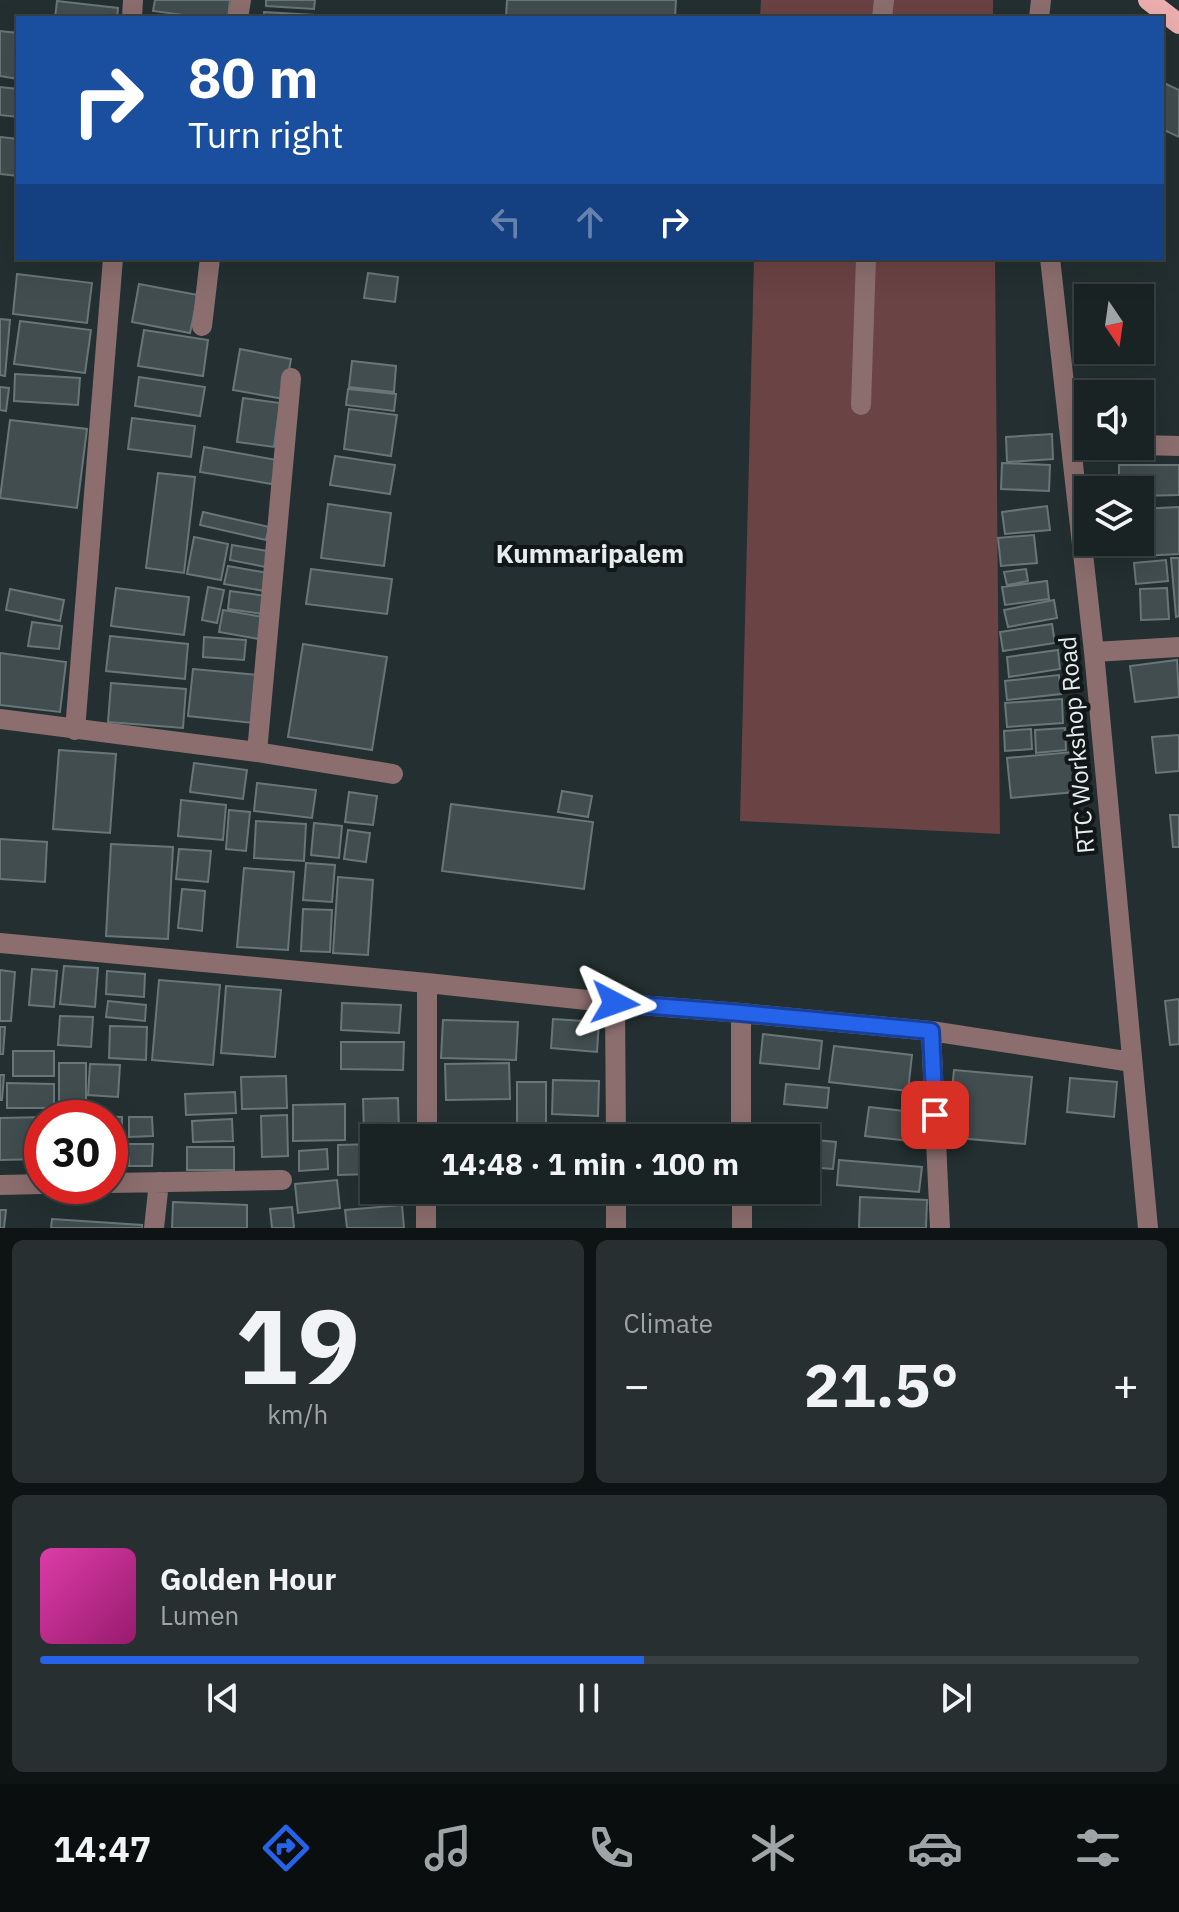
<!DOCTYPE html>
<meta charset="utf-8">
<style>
:root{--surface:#1a2324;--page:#272f31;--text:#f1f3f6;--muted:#9fa4a6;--line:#384041;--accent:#2563eb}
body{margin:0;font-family:"IBM Plex Sans",sans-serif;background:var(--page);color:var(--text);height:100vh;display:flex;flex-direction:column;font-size:30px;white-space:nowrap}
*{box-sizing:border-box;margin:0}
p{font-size:26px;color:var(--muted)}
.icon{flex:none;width:44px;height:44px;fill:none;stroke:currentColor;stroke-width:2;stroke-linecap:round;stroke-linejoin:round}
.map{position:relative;height:1228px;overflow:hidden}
.sheet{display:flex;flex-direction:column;gap:12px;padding:12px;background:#0e1314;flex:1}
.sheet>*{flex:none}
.hud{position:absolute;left:16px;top:16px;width:1148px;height:244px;border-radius:0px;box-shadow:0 8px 32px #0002,0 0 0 2px var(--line);background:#1a4fa0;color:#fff;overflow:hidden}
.needle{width:52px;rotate:167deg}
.buttons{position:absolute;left:1074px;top:284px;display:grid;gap:16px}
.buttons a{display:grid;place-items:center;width:80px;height:80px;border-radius:0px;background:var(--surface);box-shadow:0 8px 32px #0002,0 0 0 2px var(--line);font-size:40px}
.speed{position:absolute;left:24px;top:1100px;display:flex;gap:16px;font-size:40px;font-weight:700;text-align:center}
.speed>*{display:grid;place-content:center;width:104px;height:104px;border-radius:50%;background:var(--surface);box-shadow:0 8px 32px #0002,0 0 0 2px var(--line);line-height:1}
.speed .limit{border:12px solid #d22;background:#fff;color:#111}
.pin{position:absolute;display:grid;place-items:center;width:68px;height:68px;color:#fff;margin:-34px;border-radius:16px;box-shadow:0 4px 12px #0006}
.me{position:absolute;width:88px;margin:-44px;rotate:94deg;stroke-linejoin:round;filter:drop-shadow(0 0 6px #0008)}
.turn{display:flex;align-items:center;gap:28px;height:168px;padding:0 40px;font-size:36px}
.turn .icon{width:104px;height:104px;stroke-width:2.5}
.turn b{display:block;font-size:56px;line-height:68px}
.lanes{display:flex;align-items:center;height:76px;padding:0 40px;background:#0003;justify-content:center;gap:40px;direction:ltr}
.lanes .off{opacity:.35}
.big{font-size:60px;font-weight:700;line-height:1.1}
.sheet .tile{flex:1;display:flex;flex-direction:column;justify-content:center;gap:12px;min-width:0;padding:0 28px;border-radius:12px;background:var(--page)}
.sheet .dial{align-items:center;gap:0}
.dial b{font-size:104px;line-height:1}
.song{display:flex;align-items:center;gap:24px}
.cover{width:96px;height:96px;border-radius:12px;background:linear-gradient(135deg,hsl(320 70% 55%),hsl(320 70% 35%))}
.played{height:8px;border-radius:4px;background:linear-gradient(90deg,var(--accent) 55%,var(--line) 55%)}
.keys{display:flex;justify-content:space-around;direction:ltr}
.heat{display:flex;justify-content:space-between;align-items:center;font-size:44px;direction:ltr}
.sheet .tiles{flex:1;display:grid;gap:12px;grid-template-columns:1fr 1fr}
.tile:last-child{grid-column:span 2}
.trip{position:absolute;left:360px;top:1124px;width:460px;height:80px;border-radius:0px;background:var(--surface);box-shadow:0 8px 32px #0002,0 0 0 2px var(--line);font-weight:700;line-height:80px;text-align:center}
.menu{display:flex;height:128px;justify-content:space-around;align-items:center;background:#0a0e0e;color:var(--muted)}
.menu .icon{width:56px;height:56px}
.menu .on{color:var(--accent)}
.menu b{font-size:36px;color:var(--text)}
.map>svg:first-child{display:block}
.green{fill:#6a4344}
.building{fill:#414d4f;stroke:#697678;stroke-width:2}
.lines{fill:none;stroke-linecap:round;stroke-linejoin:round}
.minor{stroke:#8c6e6e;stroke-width:20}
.major{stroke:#ecaeaf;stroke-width:20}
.route-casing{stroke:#184099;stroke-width:20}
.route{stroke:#2563eb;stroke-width:14}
.labels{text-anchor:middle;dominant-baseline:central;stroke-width:8;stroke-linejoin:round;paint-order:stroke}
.street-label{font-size:24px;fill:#e6edee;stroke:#111617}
.neighbourhood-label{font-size:26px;font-weight:bold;fill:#e6edee;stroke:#111617}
</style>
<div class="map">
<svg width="1179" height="1228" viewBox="0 0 1179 1228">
<rect width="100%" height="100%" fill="#232f30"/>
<path class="green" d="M761 0H993V18H760Z
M754 258H995L1000 834 740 821Z"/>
<path class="building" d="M155 0H230L228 18H206L153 11Z
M266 0H315L314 9 266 6Z
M507 0H676L675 18H506Z
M57 1 118 8 117 18H55Z
M264 12 315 15V18H264Z
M0 31 18 33V79L0 76Z
M1162 82 1179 90V137L1162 129Z
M0 87 18 89V117L0 115Z
M0 137 18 139V176L0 174Z
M368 273 398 277 395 302 364 298Z
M17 274 92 283 87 323 13 314Z
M139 284 198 295 190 333 132 322Z
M0 319 10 320 5 376 0 375Z
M20 321 91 330 85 373 14 364Z
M144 330 208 340 203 376 138 366Z
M240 349 291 359 284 399 233 390Z
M352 361 396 366 394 392 349 387Z
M15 374 80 378 78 405 14 401Z
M139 377 205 387 200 416 135 406Z
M0 387 9 388 6 411 0 410Z
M348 389 396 394 394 411 346 405Z
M243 398 280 403 274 447 237 442Z
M349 409 397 415 391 456 344 449Z
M132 418 195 426 191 457 128 449Z
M10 420 87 429 77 508 0 498Z
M1052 434 1053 459 1007 462 1006 437Z
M204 447 277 460 272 484 200 472Z
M335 456 395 465 390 494 330 485Z
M1002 463 1050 465 1049 491 1001 489Z
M1119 465H1179V495L1140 496V490H1119Z
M158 473 195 477 184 573 146 568Z
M328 504 391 513 384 566 321 558Z
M1047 506 1050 530 1005 534 1002 512Z
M1179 507V554L1123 557V542H1140V509Z
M203 512 269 527 266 540 200 525Z
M1034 535 1037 563 1001 566 998 538Z
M194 537 228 544 221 580 187 574Z
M232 545 268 551 266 567 230 560Z
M1171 558H1179V616L1176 617Z
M1166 560 1168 581 1136 584 1134 563Z
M228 566 268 573 265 591 224 584Z
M311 569 392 579 387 614 306 604Z
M1026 569 1028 581 1007 585 1004 572Z
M1047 581 1049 599 1005 605 1002 587Z
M208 587 224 590 217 623 202 620Z
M116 588 189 597 184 635 111 626Z
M1167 588 1169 619 1141 620 1140 589Z
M10 589 64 600 60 621 6 610Z
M230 591 266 596 263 614 228 609Z
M1054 600 1057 618 1008 627 1004 610Z
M223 610 263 617 259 639 219 632Z
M32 622 62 626 59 649 28 646Z
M1052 624 1055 643 1003 651 1000 632Z
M110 636 188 644 185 679 106 671Z
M204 637 246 640 244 660 203 657Z
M303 644 387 657 372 750 288 737Z
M1058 650 1060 669 1009 677 1007 657Z
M0 653 66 662 60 712 0 705Z
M1177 660 1179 697 1135 702 1130 666Z
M193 669 259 675 253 723 188 716Z
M1059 675 1061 694 1007 700 1005 681Z
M111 683 186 689 183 728 108 722Z
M1062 699 1063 723 1007 727 1005 703Z
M1065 728 1066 750 1036 753 1035 730Z
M1031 729 1032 749 1005 751 1004 731Z
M1179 735V771L1156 773 1152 737Z
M59 750 116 754 110 833 53 829Z
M1072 752 1075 792 1011 798 1007 758Z
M194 763 247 770 243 799 190 792Z
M257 783 316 790 312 818 254 811Z
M562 791 592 796 588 817 558 812Z
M349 792 377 796 373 825 345 822Z
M181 800 226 805 223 840 178 836Z
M451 804 593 822 584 889 442 871Z
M229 810 250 812 246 851 226 849Z
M1170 815H1179V847H1173Z
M256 821 306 824 304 861 254 858Z
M314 823 342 826 339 858 311 855Z
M348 830 370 833 366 862 344 859Z
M0 839 47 842 45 882 0 879Z
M111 844 173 847 168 939 106 936Z
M179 849 211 851 208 882 176 879Z
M306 863 335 865 332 902 303 900Z
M244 868 294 872 288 950 237 947Z
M338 877 373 880 368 955 333 953Z
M182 889 205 891 202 931 178 928Z
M303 909 332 910 330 952 301 951Z
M64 966 98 968 95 1007 60 1004Z
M32 969 57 971 54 1007 29 1005Z
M0 970 15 972 11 1021H0Z
M107 971 145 974 144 997 106 994Z
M159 980 220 985 213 1065 152 1060Z
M226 986 281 990 275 1057 221 1053Z
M1179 999V1044L1170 1045 1165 1001Z
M108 1001 146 1005 145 1021 106 1017Z
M342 1003 401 1005 399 1033 341 1030Z
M60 1016 93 1017 91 1047 58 1045Z
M553 1019 599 1022 597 1052 551 1048Z
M443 1020 518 1022 516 1060 441 1058Z
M110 1026 147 1027 146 1060 109 1058Z
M0 1027H5L3 1054H0Z
M763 1034 822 1041 819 1069 760 1063Z
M341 1042H404L403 1070 341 1069Z
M834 1046 912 1055 908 1091 829 1082Z
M13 1051H54V1076H13Z
M59 1063H86V1107H59Z
M509 1063 510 1099 446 1100 445 1064Z
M90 1064 120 1065 118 1097 88 1095Z
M954 1070 1032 1077 1025 1144 947 1137Z
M0 1075H4L2 1100H0Z
M286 1076 287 1108 242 1109 241 1077Z
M1070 1078 1117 1082 1114 1117 1067 1112Z
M553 1080 599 1081 598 1116 552 1114Z
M517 1082H546V1123H517Z
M7 1083 54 1084V1108H7Z
M786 1084 829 1088 827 1108 784 1104Z
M235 1092 236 1113 186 1115 185 1094Z
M398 1098 399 1131 364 1132 363 1099Z
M345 1104V1140L293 1141V1105Z
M869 1107 913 1112 910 1141 865 1136Z
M287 1115 288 1156 262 1157 261 1116Z
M86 1116 122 1117 121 1169H110V1118H86Z
M47 1117 42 1118V1159L0 1160V1118Z
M129 1117H152L153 1136 129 1137Z
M232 1119 233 1141 193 1142 192 1121Z
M806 1139 836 1142 833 1169 806 1167Z
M129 1144H153L152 1166H129Z
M374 1144V1174L338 1175V1145Z
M187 1147H234V1170H187Z
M327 1149 328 1169 299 1171V1151Z
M839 1160 922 1167 919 1192 837 1185Z
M337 1180 340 1208 298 1213 295 1184Z
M860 1197 927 1200 926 1228H859Z
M173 1202 247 1205V1228H172Z
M402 1205 404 1228H347L345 1210Z
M292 1207 294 1228H272L270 1209Z
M0 1210H6L4 1228H0Z
M52 1219 142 1225V1228H51Z"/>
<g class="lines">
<path class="minor" d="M132 18 133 0
M238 18 241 0
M882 18 884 0
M1039 18 1041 0
M1050 258 1094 652 1148 1228
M202 326 210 258
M861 405 866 258
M1140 445 1179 446
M1094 652 1179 647
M0 719 257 752 393 774
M75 730 113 258
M257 752 291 378
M0 943 427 983 615 1003 741 1013 931 1031 1132 1062
M615 1003 616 1138
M741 1013V1138
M931 1031 940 1228
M427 1138V983
M110 1183 282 1180
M0 1185 42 1184
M616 1190V1228
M742 1190V1228
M154 1228 159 1182
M426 1228V1190"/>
<path class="major" d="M1148 0 1179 24"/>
</g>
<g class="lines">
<g class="route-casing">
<path id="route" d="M615 1003 741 1013 931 1031 935 1115"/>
</g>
<use href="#route" class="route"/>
</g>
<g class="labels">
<g class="street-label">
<text transform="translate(1076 745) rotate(-95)">RTC Workshop Road</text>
</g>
<g class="neighbourhood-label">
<text x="590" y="553">Kummaripalem</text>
</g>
</g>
</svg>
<div class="buttons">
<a><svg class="needle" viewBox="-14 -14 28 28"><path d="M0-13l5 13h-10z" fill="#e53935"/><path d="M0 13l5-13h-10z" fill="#9fa4a6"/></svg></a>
<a><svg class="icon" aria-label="sound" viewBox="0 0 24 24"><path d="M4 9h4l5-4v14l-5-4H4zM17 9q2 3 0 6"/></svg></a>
<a><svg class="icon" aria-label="layers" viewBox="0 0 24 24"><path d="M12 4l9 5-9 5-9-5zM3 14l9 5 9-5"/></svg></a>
</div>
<div class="speed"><div class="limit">30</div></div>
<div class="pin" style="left:935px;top:1115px;background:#d93025"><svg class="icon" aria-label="arrive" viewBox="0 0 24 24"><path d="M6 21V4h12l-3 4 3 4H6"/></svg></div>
<svg class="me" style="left:615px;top:1003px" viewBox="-20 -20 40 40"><path d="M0-17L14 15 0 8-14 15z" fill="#2563eb" stroke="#fff" stroke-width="4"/></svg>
<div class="trip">14:48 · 1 min · 100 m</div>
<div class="hud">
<div class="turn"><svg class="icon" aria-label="right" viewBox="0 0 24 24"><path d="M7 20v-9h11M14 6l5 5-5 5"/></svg><div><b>80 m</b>Turn right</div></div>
<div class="lanes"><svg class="icon off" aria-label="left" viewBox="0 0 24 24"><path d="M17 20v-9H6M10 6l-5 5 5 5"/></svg><svg class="icon off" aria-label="ahead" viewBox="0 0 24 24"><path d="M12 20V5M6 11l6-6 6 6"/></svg><svg class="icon" aria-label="right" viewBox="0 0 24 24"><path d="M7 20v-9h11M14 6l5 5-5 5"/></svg></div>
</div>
</div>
<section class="sheet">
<div class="tiles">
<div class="tile dial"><b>19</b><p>km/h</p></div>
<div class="tile"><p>Climate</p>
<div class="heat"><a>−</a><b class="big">21.5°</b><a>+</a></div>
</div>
<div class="tile">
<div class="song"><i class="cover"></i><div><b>Golden Hour</b><p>Lumen</p></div></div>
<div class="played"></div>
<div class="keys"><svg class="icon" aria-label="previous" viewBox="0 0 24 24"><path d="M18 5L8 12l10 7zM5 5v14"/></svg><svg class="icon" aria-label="pause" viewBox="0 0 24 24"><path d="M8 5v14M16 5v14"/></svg><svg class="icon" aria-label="next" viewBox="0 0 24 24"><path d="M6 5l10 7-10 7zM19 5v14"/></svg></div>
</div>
</div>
</section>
<nav class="menu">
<b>14:47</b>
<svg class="icon on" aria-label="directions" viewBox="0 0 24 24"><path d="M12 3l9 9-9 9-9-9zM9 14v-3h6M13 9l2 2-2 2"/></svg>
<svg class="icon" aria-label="music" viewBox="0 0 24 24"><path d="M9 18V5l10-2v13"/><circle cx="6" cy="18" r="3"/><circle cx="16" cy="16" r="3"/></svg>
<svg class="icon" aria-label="phone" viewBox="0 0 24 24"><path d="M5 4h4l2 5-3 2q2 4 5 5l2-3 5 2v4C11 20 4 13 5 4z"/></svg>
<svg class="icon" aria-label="climate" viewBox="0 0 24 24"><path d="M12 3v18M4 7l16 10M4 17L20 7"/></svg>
<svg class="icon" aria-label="car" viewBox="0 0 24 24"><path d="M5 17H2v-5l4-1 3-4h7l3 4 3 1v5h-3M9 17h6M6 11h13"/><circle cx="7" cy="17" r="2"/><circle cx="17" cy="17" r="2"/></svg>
<svg class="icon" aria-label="filters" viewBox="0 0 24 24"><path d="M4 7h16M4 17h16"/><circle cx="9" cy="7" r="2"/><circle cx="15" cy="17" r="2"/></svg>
</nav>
